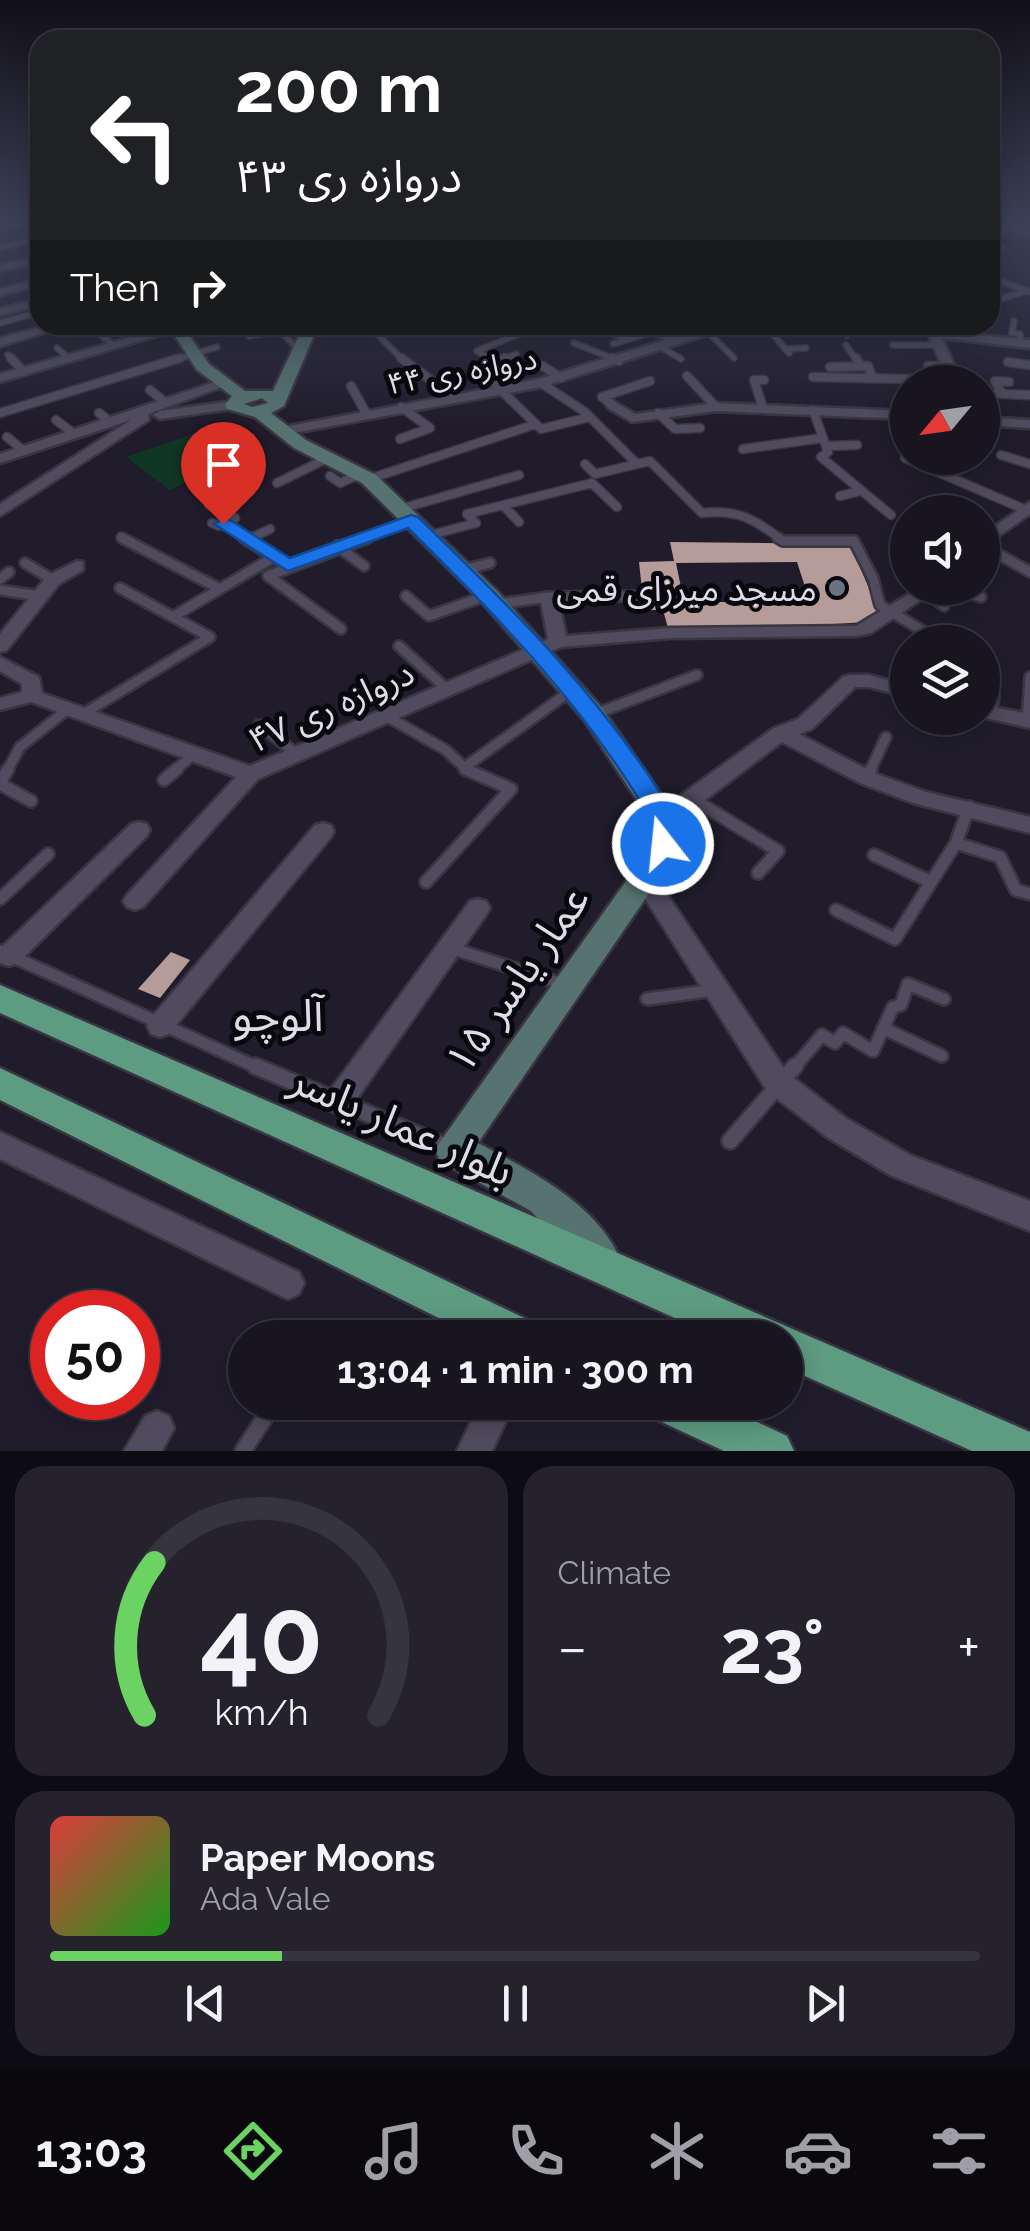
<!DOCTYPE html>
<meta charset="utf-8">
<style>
:root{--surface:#181521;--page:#25222e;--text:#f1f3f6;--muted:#9f9fa5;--line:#36343f;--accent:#6bd362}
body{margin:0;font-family:Raleway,"Noto Sans Arabic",sans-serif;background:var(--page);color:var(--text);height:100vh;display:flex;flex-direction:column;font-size:38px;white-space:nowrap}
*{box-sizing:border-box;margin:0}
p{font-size:32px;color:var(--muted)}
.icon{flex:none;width:55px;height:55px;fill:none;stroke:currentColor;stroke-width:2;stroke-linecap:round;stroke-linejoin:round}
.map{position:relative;height:1451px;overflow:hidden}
.drawer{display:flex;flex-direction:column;gap:15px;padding:15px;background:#0d0c12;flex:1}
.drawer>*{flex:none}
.hud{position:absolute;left:30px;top:30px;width:970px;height:305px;border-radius:30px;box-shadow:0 5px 25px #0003,0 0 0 2px var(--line);background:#202124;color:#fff;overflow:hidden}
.needle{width:65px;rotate:241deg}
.tools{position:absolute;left:890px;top:365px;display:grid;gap:20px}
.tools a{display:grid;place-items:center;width:110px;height:110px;border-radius:50%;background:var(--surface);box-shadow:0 5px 25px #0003,0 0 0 2px var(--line);font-size:50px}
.speed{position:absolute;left:30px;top:1290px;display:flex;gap:20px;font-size:50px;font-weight:700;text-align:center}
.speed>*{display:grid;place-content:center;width:130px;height:130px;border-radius:50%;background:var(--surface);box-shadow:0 5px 25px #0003,0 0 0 2px var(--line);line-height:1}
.speed .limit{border:15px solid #d22;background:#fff;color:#111}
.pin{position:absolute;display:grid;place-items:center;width:85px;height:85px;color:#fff;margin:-102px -42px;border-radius:50% 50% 50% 0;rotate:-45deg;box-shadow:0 0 10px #0007}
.pin .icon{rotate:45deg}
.me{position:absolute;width:110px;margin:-55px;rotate:344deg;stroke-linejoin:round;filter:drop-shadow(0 0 8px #0008)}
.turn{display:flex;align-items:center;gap:35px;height:210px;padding:0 40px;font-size:45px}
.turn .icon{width:130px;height:130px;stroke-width:2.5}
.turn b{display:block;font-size:70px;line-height:85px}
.then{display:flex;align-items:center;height:95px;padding:0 40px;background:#0003;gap:20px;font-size:38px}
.big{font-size:75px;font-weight:700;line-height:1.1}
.drawer .card{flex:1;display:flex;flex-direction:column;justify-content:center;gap:15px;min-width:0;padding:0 35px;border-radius:30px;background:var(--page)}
.drawer .dial{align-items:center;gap:0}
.dial svg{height:260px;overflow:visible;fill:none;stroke:var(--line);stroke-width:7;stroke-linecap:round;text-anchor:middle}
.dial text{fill:var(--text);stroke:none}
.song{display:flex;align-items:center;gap:30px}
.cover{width:120px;height:120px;border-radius:15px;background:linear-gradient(135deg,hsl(0 70% 55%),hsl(120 70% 35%))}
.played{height:10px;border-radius:5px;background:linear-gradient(90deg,var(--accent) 25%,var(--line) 25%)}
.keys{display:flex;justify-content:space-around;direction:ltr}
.heat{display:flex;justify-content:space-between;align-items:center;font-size:55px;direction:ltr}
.drawer .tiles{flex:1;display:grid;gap:15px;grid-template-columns:1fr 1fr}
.card:last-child{grid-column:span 2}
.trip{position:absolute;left:228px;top:1320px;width:575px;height:100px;border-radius:50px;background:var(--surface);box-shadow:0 5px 25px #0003,0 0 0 2px var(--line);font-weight:700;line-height:100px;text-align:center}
.menu{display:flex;height:160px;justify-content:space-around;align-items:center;background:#0a080d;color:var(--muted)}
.menu .icon{width:70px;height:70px}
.menu .on{color:var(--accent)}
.menu b{font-size:45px;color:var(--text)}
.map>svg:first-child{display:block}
.green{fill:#103625}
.building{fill:#b59c98;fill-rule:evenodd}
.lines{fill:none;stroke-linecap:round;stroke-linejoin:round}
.lane-far4-casing{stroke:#393642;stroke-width:8}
.lane-far3-casing{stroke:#393642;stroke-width:11}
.lane-far2-casing{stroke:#393642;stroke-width:14}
.lane-far1-casing{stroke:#393642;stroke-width:16}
.lane-casing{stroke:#393642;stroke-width:20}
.street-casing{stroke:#393642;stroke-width:5}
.secondary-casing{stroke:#393642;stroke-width:5}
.primary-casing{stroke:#393642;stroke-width:5}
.lane-far4{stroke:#504b5e;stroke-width:5}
.lane-far3{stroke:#504b5e;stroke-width:8}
.lane-far2{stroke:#504b5e;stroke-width:9}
.lane-far1{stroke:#504b5e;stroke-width:11}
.lane{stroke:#504b5e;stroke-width:15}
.street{fill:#504b5e;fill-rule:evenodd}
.secondary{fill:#567370;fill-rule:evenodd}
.primary{fill:#5d9b82;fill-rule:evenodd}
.route{fill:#1a73e8;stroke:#114b97;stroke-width:2.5}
.worship-dot{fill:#6b7280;stroke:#0a080f;stroke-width:4}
.labels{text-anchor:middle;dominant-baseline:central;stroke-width:10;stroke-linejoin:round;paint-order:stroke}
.far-street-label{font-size:30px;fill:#dedce7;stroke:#0a080f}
.poi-label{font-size:35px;fill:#dedce7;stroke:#0a080f;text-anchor:end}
.street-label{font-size:35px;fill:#dedce7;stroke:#0a080f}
.near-street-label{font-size:42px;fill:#dedce7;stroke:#0a080f}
.near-neighbourhood-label{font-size:45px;fill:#dedce7;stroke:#0a080f}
</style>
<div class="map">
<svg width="1030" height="1451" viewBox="0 0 1030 1451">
<rect width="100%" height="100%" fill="#201c2c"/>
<path class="green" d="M235 428 263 444 170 490 126 457 196 433Z"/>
<path class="building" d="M670 542 850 544 880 614 868 622 817 625 815 629 668 628 663 610H638L635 599H643L639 562 674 561ZM797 562 810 602H684L676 563Z
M171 952 190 960 160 998 138 989Z"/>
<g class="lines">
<g class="lane-far4-casing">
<path id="lane-far4" d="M990 221 1030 233
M0 228 33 221
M990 235 1013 228
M0 248 40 238
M990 257 1002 247
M990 277 1030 292
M990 302 1026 291
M1014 321 1012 333 1020 334V343
M0 323 40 312
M274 325 301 352
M394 325 374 331 404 361
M701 325 734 358
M765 325 789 353
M839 325 847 335
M311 326 330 325
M636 327 676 341
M178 328 199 325
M462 328 475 325
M599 328 626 339
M97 332 115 346
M876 332 926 329
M308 334 352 331
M249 336 278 331
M574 343 619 361
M613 344 652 332 660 325
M846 345 857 361
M893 345H939
M661 347 681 359
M57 348 70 359
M785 349 806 348
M8 355 14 361
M171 361 217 347
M494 361 477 351 541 325
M499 361 516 354"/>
</g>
<g class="lane-far3-casing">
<path id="lane-far3" d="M11 358 24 372
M401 358 454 397
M490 358 498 363 478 368 541 429 590 417
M612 358 619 361
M856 358 861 366
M496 362 505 358
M1008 362 1030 365
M543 366 561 378
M928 366H949
M830 367 868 366 872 376
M687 376 716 407
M813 377 954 380
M541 383 585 412 635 462
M351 386 366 413
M150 390 166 403
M982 393 1030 395
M1002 394 995 381 1009 382
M982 404 990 407 996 422
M613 405 602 397 650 381
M763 408 754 380H764
M813 410 828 452 821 457 891 515
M0 413 180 358
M99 413 108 420
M658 413 675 429 700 428
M56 420 73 433
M7 437 24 451
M400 439 430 428 401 407
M827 446 857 445
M743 449 823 438
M1001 455 1030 464
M908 457 905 458 1026 510
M585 464 595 474 650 461 702 513C738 509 754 519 782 540
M330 476 340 483 360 474
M369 479 536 424
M277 483 330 457
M840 496 860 491
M503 505 519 522
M400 509 519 475
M212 523 219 526 235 518 209 505 229 495
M223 524 248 540
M427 536 476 523 467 514 592 483 617 507
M121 537 127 540
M247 540 270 529
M361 540 411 521"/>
</g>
<g class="lane-far2-casing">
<path id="lane-far2" d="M122 538 218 588
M244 538 278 560
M778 538 783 541H854L873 578 880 605 928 634 959 641
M247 540 252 538
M982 545 1030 572
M337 546 364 566
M25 563 53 580
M463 570 490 563
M0 579 9 572
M954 588 981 597
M0 590 40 596
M922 593 943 600 940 603 944 606
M406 596 429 616 488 595
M497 604 549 597 639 596
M174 616 274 557
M341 629 268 576 368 538
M399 646 448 690
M83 714 210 637 120 588
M595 714 697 675
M992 714 994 696
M386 716 446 750 468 771
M1027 721 1030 677
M259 725 297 754
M465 767 572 690
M7 771 20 747 68 709
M174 771 194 754
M870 771 886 737"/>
</g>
<g class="lane-far1-casing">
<path id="lane-far1" d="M867 778 871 769
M164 780 177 769
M0 783 8 769
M0 784 31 801
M694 800 778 851 758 873
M956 843 1000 857 1016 890 1030 894
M874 855 931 882
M426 882 511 789 465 769
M0 899 48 854
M836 910 895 939 956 843 969 807
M451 948 568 986
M0 951 261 1069
M647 999 715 990
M883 1028 942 1056
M793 1069 822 1035 835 1043 843 1033 873 1051 893 1007 901 1005 908 984 944 999"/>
</g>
<g class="lane-casing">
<path id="lane" d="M255 1066 452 1149
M730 1141 795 1066
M243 1451 275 1402"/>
</g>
<g class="street-casing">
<path id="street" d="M40 256V262L0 271V265Z
M40 279V285L0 295V289Z
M40 299V305L0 315V309Z
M50 325H70L0 346V338Z
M174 325 184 328 0 382V374Z
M727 325H757L707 335 541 387 283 435 276 431 283 427 539 379 701 329Z
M913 325H927L937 331 1030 340V348L942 338 962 382H949L929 336Z
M218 381 230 384 148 414 149 420 0 516V504L131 420 0 463V454Z
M233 401 240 405 238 408 160 419 153 415 160 411Z
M613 401 635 414 716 403 908 411V419L716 411 632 422 608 408 606 405Z
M982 417 1030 420V428L982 425Z
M1030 502V514L982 548V535Z
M77 561 83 562V570L59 584 7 650 0 652V634L47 576Z
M919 588H939L871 633 856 636 670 638 561 647 258 779 143 907 135 910 127 907 123 901 127 895 236 777 31 702 0 710V698L22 692V684L0 671V657L39 677 42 693 250 766 548 639 540 597 543 593H555L558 597 566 636 670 628 856 626Z
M850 675H869L908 685V697L869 687H855L812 729 799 734 874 773 926 792 1030 817V833L913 803 860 783 782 742 672 825H656L653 819 656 813 774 728 798 719 843 677Z
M982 705 1030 714V728L982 717Z
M139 822 147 824 150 830 147 836 18 963 9 966 0 963V949L131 824Z
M323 823 331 825 334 831 331 837 169 1034 160 1037 151 1034 147 1026 151 1018 315 825Z
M644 869 652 872 787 1073 847 1119 910 1155 1030 1201V1231L890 1175 827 1137 767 1091 636 884 632 878 636 872Z
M478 899 486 901 490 908 486 915 349 1110 339 1114 329 1110 325 1101 329 1092 470 901Z
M0 1132 299 1272 304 1283 299 1294 288 1299 277 1294 0 1159Z
M480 1402H515L492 1451H457Z
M157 1411 169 1416 174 1428 162 1451H124L145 1416Z"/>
</g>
<g class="secondary-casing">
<path id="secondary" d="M20 221 40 223V232L22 224Z
M168 325H182L209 364 245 391H273L304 325H318L284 406 271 413 306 440 376 475 496 590 602 708 678 819 677 844 654 886 478 1143C529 1170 598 1204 621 1261L616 1275 602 1280 588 1275 531 1211 440 1161 435 1149 634 870 649 844 650 820 584 720 480 600 362 483 294 448 255 417 227 409 225 405 232 396 197 370ZM262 398 268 403 252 407 244 404Z"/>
</g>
<g class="primary-casing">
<path id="primary" d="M0 985 1030 1432V1451H972L785 1367V1338H719L0 1013Z
M0 1068 537 1324 543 1338H479L0 1100Z
M645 1402H715L787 1436 794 1451H724L651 1417Z"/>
</g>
<use href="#lane-far4" class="lane-far4"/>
<use href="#lane-far3" class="lane-far3"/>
<use href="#lane-far2" class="lane-far2"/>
<use href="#lane-far1" class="lane-far1"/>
<use href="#lane" class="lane"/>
<use href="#street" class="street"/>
<use href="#secondary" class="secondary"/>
<use href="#primary" class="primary"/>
</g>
<linearGradient id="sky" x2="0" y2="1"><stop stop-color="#120f18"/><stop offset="0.52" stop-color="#3c4056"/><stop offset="1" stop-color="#3c4056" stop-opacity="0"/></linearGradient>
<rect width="1030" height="424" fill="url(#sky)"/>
<path class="route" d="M411 515 418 517C513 609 609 704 676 819L672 850H654C647 838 655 826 648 814 584 706 497 616 408 528L288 571 214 524 223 519 230 520 290 558Z"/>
<circle class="worship-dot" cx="837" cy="588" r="10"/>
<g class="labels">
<g class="far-street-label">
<text transform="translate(462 371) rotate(-10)">دروازه ری ۴۴</text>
</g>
<g class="poi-label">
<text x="817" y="588">مسجد میرزای قمی</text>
</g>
<g class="street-label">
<text transform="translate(331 706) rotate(-24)">دروازه ری ۴۷</text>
</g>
<g class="near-street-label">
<text transform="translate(517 979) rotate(-55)">عمار یاسر ۱۵</text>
<text transform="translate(402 1125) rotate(24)">بلوار عمار یاسر</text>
</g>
<g class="near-neighbourhood-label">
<text x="278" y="1015">آلوچو</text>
</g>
</g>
</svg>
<div class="tools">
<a><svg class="needle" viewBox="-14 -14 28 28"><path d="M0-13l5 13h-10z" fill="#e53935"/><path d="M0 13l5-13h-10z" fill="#9f9fa5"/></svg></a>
<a><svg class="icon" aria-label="sound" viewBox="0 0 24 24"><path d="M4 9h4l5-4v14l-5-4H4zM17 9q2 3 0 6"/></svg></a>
<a><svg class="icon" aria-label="layers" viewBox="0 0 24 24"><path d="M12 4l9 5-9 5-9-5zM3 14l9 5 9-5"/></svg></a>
</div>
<div class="speed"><div class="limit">50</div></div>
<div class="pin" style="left:223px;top:524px;background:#d93025"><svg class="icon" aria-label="arrive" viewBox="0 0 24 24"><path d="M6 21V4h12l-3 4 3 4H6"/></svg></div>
<svg class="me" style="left:663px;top:844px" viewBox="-20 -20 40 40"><circle r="17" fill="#1a73e8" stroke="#fff" stroke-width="3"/><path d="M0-11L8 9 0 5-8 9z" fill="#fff"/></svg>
<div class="trip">13:04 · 1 min · 300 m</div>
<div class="hud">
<div class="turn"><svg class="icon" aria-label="left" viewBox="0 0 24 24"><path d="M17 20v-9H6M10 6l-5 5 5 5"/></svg><div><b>200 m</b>دروازه ری ۴۳</div></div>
<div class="then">Then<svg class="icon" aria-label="right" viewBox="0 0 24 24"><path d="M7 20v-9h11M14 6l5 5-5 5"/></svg></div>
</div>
</div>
<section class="drawer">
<div class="tiles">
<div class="card dial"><svg viewBox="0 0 100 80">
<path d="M14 69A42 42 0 1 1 86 69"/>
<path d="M14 69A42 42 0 0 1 17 22" stroke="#6bd362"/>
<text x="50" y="56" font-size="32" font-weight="700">40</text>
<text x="50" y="72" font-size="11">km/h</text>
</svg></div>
<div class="card"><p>Climate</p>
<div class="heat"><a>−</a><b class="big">23°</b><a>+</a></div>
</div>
<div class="card">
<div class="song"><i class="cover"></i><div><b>Paper Moons</b><p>Ada Vale</p></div></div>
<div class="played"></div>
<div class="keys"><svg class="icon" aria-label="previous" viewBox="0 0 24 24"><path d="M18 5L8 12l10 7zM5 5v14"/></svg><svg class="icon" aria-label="pause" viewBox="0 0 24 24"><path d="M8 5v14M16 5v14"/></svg><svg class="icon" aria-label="next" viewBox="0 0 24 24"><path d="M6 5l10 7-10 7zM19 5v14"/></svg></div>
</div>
</div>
</section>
<nav class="menu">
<b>13:03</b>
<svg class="icon on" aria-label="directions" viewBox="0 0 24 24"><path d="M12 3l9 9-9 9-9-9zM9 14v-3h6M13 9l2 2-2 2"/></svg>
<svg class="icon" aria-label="music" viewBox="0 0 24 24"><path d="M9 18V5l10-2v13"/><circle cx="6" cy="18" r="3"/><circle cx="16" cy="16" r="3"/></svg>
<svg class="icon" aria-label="phone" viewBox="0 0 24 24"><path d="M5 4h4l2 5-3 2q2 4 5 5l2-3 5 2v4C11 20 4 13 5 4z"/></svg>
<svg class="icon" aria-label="climate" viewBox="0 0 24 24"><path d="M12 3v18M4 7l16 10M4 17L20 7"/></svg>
<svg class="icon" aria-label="car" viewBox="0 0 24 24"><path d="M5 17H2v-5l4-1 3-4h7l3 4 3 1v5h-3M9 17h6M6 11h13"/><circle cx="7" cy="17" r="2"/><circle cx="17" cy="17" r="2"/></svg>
<svg class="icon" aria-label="filters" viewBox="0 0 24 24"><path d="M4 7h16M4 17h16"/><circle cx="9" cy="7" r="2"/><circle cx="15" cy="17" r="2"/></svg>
</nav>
